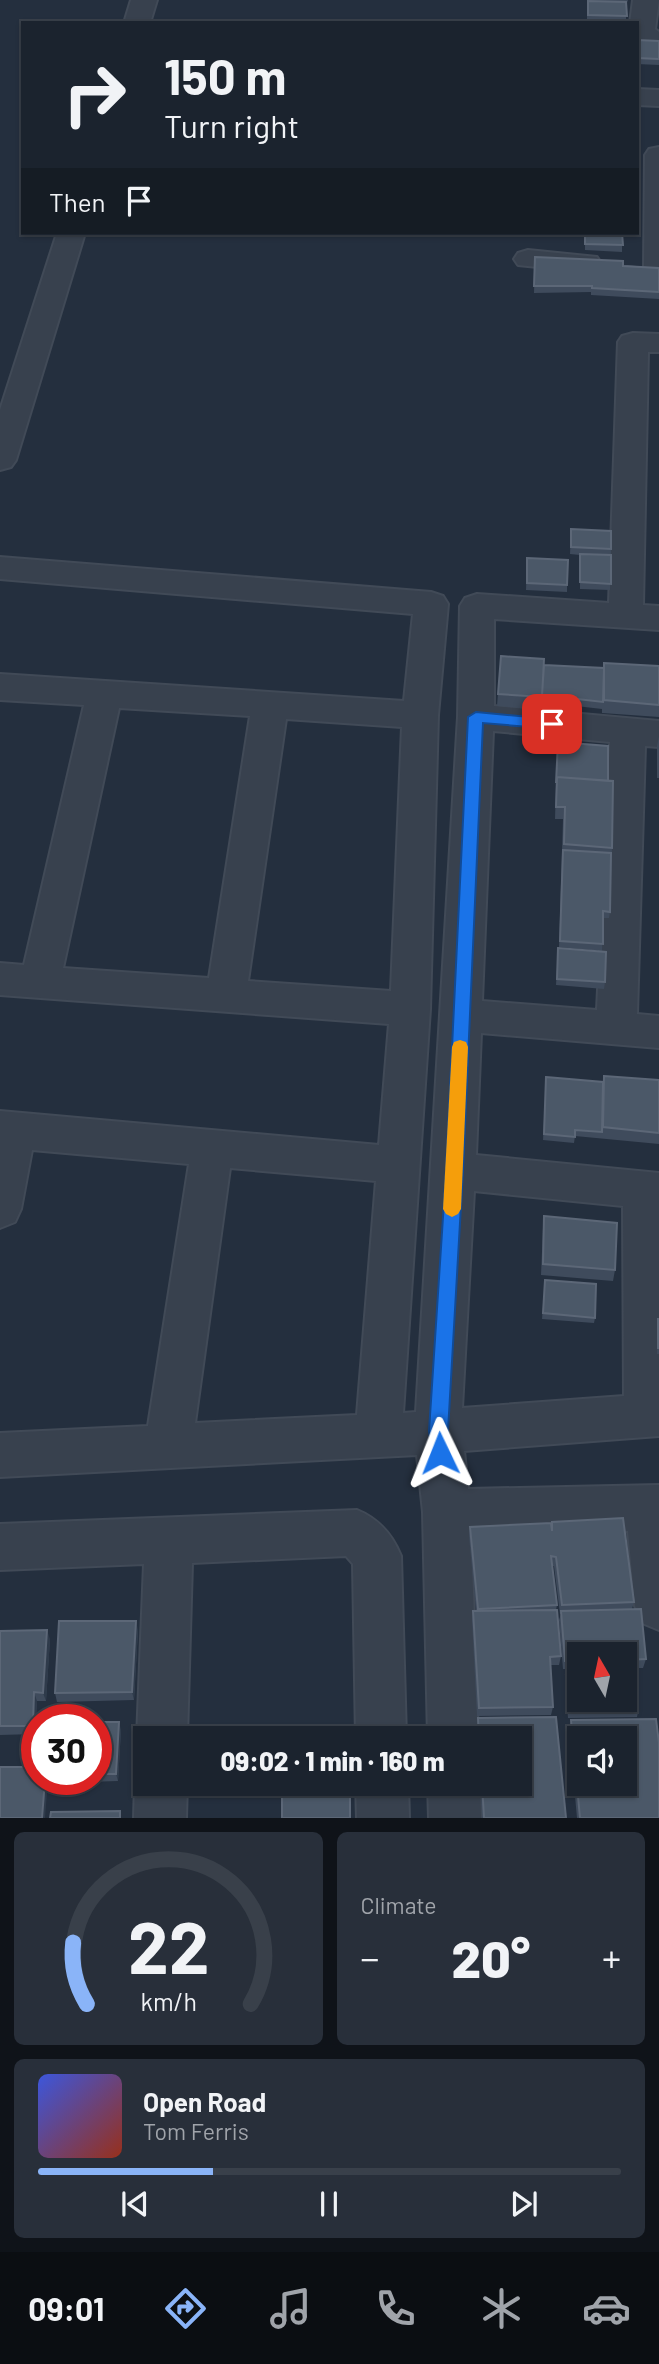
<!DOCTYPE html>
<meta charset="utf-8">
<style>
:root{--surface:#1b232e;--page:#282f3a;--text:#f1f3f6;--muted:#a0a4aa;--line:#39404a;--accent:#8ab4f8}
body{margin:0;font-family:Barlow,sans-serif;background:var(--page);color:var(--text);height:100vh;display:flex;flex-direction:column;font-size:26px;white-space:nowrap}
*{box-sizing:border-box;margin:0}
p{font-size:23px;color:var(--muted)}
.icon{flex:none;width:38px;height:38px;fill:none;stroke:currentColor;stroke-width:2;stroke-linecap:round;stroke-linejoin:round}
.map{position:relative;height:1818px;overflow:hidden}
.side{display:flex;flex-direction:column;gap:14px;padding:14px;background:#0f1319;flex:1}
.side>*{flex:none}
.banner{position:absolute;left:21px;top:21px;width:618px;height:214px;border-radius:0px;box-shadow:0 2px 5px #0004,0 0 0 2px var(--line);background:#1b232e;color:var(--text);overflow:hidden}
.needle{width:46px;rotate:351deg}
.controls{position:absolute;left:567px;top:1642px;display:grid;gap:14px}
.controls a{display:grid;place-items:center;width:70px;height:70px;border-radius:0px;background:var(--surface);box-shadow:0 2px 5px #0004,0 0 0 2px var(--line);font-size:35px}
.speed{position:absolute;left:21px;top:1704px;display:flex;gap:14px;font-size:35px;font-weight:700;text-align:center}
.speed>*{display:grid;place-content:center;width:91px;height:91px;border-radius:50%;background:var(--surface);box-shadow:0 2px 5px #0004,0 0 0 2px var(--line);line-height:1}
.speed .limit{border:10px solid #d22;background:#fff;color:#111}
.pin{position:absolute;display:grid;place-items:center;width:60px;height:60px;color:#fff;margin:-30px;border-radius:14px;box-shadow:0 4px 10px #0006}
.me{position:absolute;width:77px;margin:-38px;rotate:358deg;stroke-linejoin:round;filter:drop-shadow(0 0 5px #0008)}
.turn{display:flex;align-items:center;gap:24px;height:147px;padding:0 28px;font-size:32px}
.turn .icon{width:91px;height:91px;stroke-width:2.5}
.turn b{display:block;font-size:49px;line-height:60px}
.then{display:flex;align-items:center;height:66px;padding:0 28px;background:#0003;gap:14px;font-size:26px}
.big{font-size:52px;font-weight:800;line-height:1.1}
.side .tile{flex:1;display:flex;flex-direction:column;justify-content:center;gap:10px;min-width:0;padding:0 24px;border-radius:10px;background:var(--page)}
.side .dial{align-items:center;gap:0}
.dial svg{height:182px;overflow:visible;fill:none;stroke:var(--line);stroke-width:7;stroke-linecap:round;text-anchor:middle}
.dial text{fill:var(--text);stroke:none}
.song{display:flex;align-items:center;gap:21px}
.cover{width:84px;height:84px;border-radius:10px;background:linear-gradient(135deg,hsl(230 70% 55%),hsl(10 70% 35%))}
.played{height:7px;border-radius:4px;background:linear-gradient(90deg,var(--accent) 30%,var(--line) 30%)}
.keys{display:flex;justify-content:space-around;direction:ltr}
.heat{display:flex;justify-content:space-between;align-items:center;font-size:38px;direction:ltr}
.side .tiles{flex:1;display:grid;gap:14px;grid-template-columns:1fr 1fr}
.tile:last-child{grid-column:span 2}
.trip{position:absolute;left:133px;top:1726px;width:399px;height:70px;border-radius:0px;background:var(--surface);box-shadow:0 2px 5px #0004,0 0 0 2px var(--line);font-weight:800;line-height:70px;text-align:center}
.tab-bar{display:flex;height:112px;justify-content:space-around;align-items:center;background:#0b0e12;color:var(--muted)}
.tab-bar .icon{width:49px;height:49px}
.tab-bar .on{color:var(--accent)}
.tab-bar b{font-size:32px;color:var(--text)}
.map>svg:first-child{display:block}
.lines{fill:none;stroke-linecap:round;stroke-linejoin:round}
.minor-casing{stroke:#414a57;stroke-width:4}
.minor{fill:#38414e;fill-rule:evenodd}
.wall{fill:#3f4b5c}
.shaded-wall{fill:#2f3b4b}
.building{fill:#4b5868;stroke:#5c6777;stroke-width:2;fill-rule:evenodd}
.route{fill:#1a73e8;stroke:#114b97;stroke-width:2}
.slow{fill:#f59e0b}
</style>
<div class="map">
<svg width="659" height="1818" viewBox="0 0 659 1818">
<rect width="100%" height="100%" fill="#242f3e"/>
<g class="lines">
<g class="minor-casing">
<path id="minor" d="M131 0H157L150 23H124Z
M633 0H659L655 29 659 32V49L637 40V23H630Z
M637 89 659 90V106L637 105Z
M659 147V278L649 275 644 269 645 155 649 149Z
M57 233H85L16 460 11 467 0 470V410Z
M528 250 597 257 601 263 597 269 587 272 518 265 514 259 518 253Z
M633 333 659 334V352H648L643 605 659 606V630L494 619V706L659 721V747L645 746 637 1014 659 1016V1048L481 1033 476 1155 659 1173V1436L464 1451 468 1489 659 1485V1630L642 1623 635 1606 628 1531 471 1534 478 1738H428L423 1512 417 1455 0 1477V1433L148 1426 189 1164 32 1150 21 1209 15 1222 0 1228V1111L379 1145 389 1024 0 995V963L24 965 84 705 0 700V674L404 701 413 614 0 579V557L431 592 443 596 448 604 438 715 430 1009 403 1413 416 1412 458 717 460 606 465 598 477 594 609 603 618 342 622 336ZM119 708 250 716 209 978 63 968ZM286 719 402 727 391 991 248 981ZM493 731 610 742 597 1010 482 1001ZM230 1168 376 1181 357 1415 195 1423ZM474 1191 623 1206 624 1396 462 1408Z
M357 1510C379 1519 392 1534 401 1556L406 1738H356L353 1564 346 1556 192 1563 187 1738H145V1756L137 1738 144 1564 0 1570V1524Z
M145 1764V1783H187L186 1818H134L135 1783Z
M356 1783H408L409 1818H357Z
M428 1783H480L481 1818H429Z"/>
</g>
<use href="#minor" class="minor"/>
</g>
<path class="wall" d="M588 0H628L627 3H626V23L587 21V7Z
M637 40 659 41V65L637 64Z
M585 233H622V252L585 250Z
M535 257 659 268V299L591 295V292L534 293Z
M571 529 611 549 610 590 580 589V555L570 554Z
M527 558 567 585V592L526 590Z
M501 656 544 665 604 668V663L659 666V717L602 713V708V709L541 702V710L497 706Z
M659 736V778H657V746Z
M557 749 608 781 612 848 610 912 609 918H603L602 951 559 947 563 819H555Z
M558 948 605 982 604 989 556 985Z
M604 1076 659 1080V1144L575 1136 574 1143 543 1140 546 1077 603 1082Z
M544 1216 615 1270 613 1281 541 1275 543 1227Z
M545 1280 595 1318 594 1323 542 1319Z
M658 1319H659V1354H657V1324Z
M551 1526 634 1602 632 1609 646 1659 643 1668H625V1654H579V1669H563L559 1620 561 1614H560L554 1566H552L557 1605 556 1610 561 1656 559 1665H550L553 1707 551 1715 477 1716 472 1620 473 1611H476L469 1536 470 1527Z
M138 1630 134 1700 57 1702 55 1693Z
M0 1631 50 1639 46 1701H37L35 1734 0 1735Z
M566 1675 638 1712 637 1717 568 1718 565 1679Z
M556 1717 566 1818H482L480 1783H520V1738H477V1726L478 1718Z
M571 1720 659 1818H577L569 1729Z
M96 1722 121 1730 118 1781 57 1783 56 1780H96Z
M282 1783H359L358 1791 350 1790Z"/>
<path class="shaded-wall" d="M136 1621 138 1630 134 1700 132 1692Z
M47 1630 50 1639 46 1701 43 1693Z
M34 1692 37 1701 35 1734 33 1726Z
M119 1722 121 1730 118 1781 116 1774Z
M45 1780H48L45 1818H42Z"/>
<path class="building" d="M588 1 626 2 627 16 588 15Z
M637 40 659 41V59L637 58Z
M585 233H622L623 245 585 244Z
M535 257 623 261V266L659 268V292L592 288V286H534Z
M571 529 611 531V549L571 547Z
M580 554 611 555V584L580 582Z
M527 558 568 560 567 585 527 583Z
M501 656 544 659 542 697 498 694Z
M604 663 659 666V705L604 700Z
M544 665 604 668 603 702 542 695Z
M558 742 608 746V781L557 777 556 783Z
M557 777 613 781 612 848 564 844 565 807H556Z
M563 850 611 853 610 912 603 911V944L560 941Z
M558 948 606 952 605 982 557 979Z
M604 1076 659 1080V1133L603 1127Z
M546 1077 603 1082 602 1132 575 1130V1137L544 1134Z
M544 1216 617 1223 615 1270 543 1264Z
M545 1280 596 1284 595 1318 543 1313Z
M658 1319H659V1348H658Z
M623 1518 634 1602 562 1605 556 1557 551 1556 557 1605 478 1609 470 1527 551 1523 552 1531V1522Z
M641 1609 646 1659 625 1660V1654H579V1660L565 1661 561 1611Z
M557 1610 561 1656 550 1657 553 1707 479 1708 473 1611Z
M59 1621H136L132 1692 55 1693Z
M47 1630 43 1693 34 1692 33 1726H0V1631Z
M579 1674V1699H625V1674H634L638 1712 570 1713 566 1675Z
M556 1717 566 1818H484L482 1783H520V1738H479L478 1718Z
M656 1719 659 1743V1818H580L571 1720ZM579 1738H625V1783H579Z
M96 1722H119L116 1774H96Z
M284 1726H359V1738H283Z
M0 1767H37V1780H45L42 1818H0Z
M282 1783H350V1818H282Z
M120 1811V1818H50L51 1812Z"/>
<path class="route" d="M476 712 552 719 559 724 552 729 483 723 463 1171 448 1431 450 1453 447 1459 440 1462 433 1459 429 1431 446 1171 468 717Z"/>
<path class="slow" d="M460 1040 466 1042 468 1047 461 1209 458 1214 452 1217 446 1214 443 1209 452 1047 454 1042Z"/>
</svg>
<div class="controls">
<a><svg class="needle" viewBox="-14 -14 28 28"><path d="M0-13l5 13h-10z" fill="#e53935"/><path d="M0 13l5-13h-10z" fill="#a0a4aa"/></svg></a>
<a><svg class="icon" aria-label="sound" viewBox="0 0 24 24"><path d="M4 9h4l5-4v14l-5-4H4zM17 9q2 3 0 6"/></svg></a>
</div>
<div class="speed"><div class="limit">30</div></div>
<div class="pin" style="left:552px;top:724px;background:#d93025"><svg class="icon" aria-label="arrive" viewBox="0 0 24 24"><path d="M6 21V4h12l-3 4 3 4H6"/></svg></div>
<svg class="me" style="left:440px;top:1453px" viewBox="-20 -20 40 40"><path d="M0-17L14 15 0 8-14 15z" fill="#1a73e8" stroke="#fff" stroke-width="4"/></svg>
<div class="trip">09:02 · 1 min · 160 m</div>
<div class="banner">
<div class="turn"><svg class="icon" aria-label="right" viewBox="0 0 24 24"><path d="M7 20v-9h11M14 6l5 5-5 5"/></svg><div><b>150 m</b>Turn right</div></div>
<div class="then">Then<svg class="icon" aria-label="arrive" viewBox="0 0 24 24"><path d="M6 21V4h12l-3 4 3 4H6"/></svg></div>
</div>
</div>
<section class="side">
<div class="tiles">
<div class="tile dial"><svg viewBox="0 0 100 80">
<path d="M14 69A42 42 0 1 1 86 69"/>
<path d="M14 69A42 42 0 0 1 8 42" stroke="#8ab4f8"/>
<text x="50" y="56" font-size="32" font-weight="700">22</text>
<text x="50" y="72" font-size="11">km/h</text>
</svg></div>
<div class="tile"><p>Climate</p>
<div class="heat"><a>−</a><b class="big">20°</b><a>+</a></div>
</div>
<div class="tile">
<div class="song"><i class="cover"></i><div><b>Open Road</b><p>Tom Ferris</p></div></div>
<div class="played"></div>
<div class="keys"><svg class="icon" aria-label="previous" viewBox="0 0 24 24"><path d="M18 5L8 12l10 7zM5 5v14"/></svg><svg class="icon" aria-label="pause" viewBox="0 0 24 24"><path d="M8 5v14M16 5v14"/></svg><svg class="icon" aria-label="next" viewBox="0 0 24 24"><path d="M6 5l10 7-10 7zM19 5v14"/></svg></div>
</div>
</div>
</section>
<nav class="tab-bar">
<b>09:01</b>
<svg class="icon on" aria-label="directions" viewBox="0 0 24 24"><path d="M12 3l9 9-9 9-9-9zM9 14v-3h6M13 9l2 2-2 2"/></svg>
<svg class="icon" aria-label="music" viewBox="0 0 24 24"><path d="M9 18V5l10-2v13"/><circle cx="6" cy="18" r="3"/><circle cx="16" cy="16" r="3"/></svg>
<svg class="icon" aria-label="phone" viewBox="0 0 24 24"><path d="M5 4h4l2 5-3 2q2 4 5 5l2-3 5 2v4C11 20 4 13 5 4z"/></svg>
<svg class="icon" aria-label="climate" viewBox="0 0 24 24"><path d="M12 3v18M4 7l16 10M4 17L20 7"/></svg>
<svg class="icon" aria-label="car" viewBox="0 0 24 24"><path d="M5 17H2v-5l4-1 3-4h7l3 4 3 1v5h-3M9 17h6M6 11h13"/><circle cx="7" cy="17" r="2"/><circle cx="17" cy="17" r="2"/></svg>
</nav>
